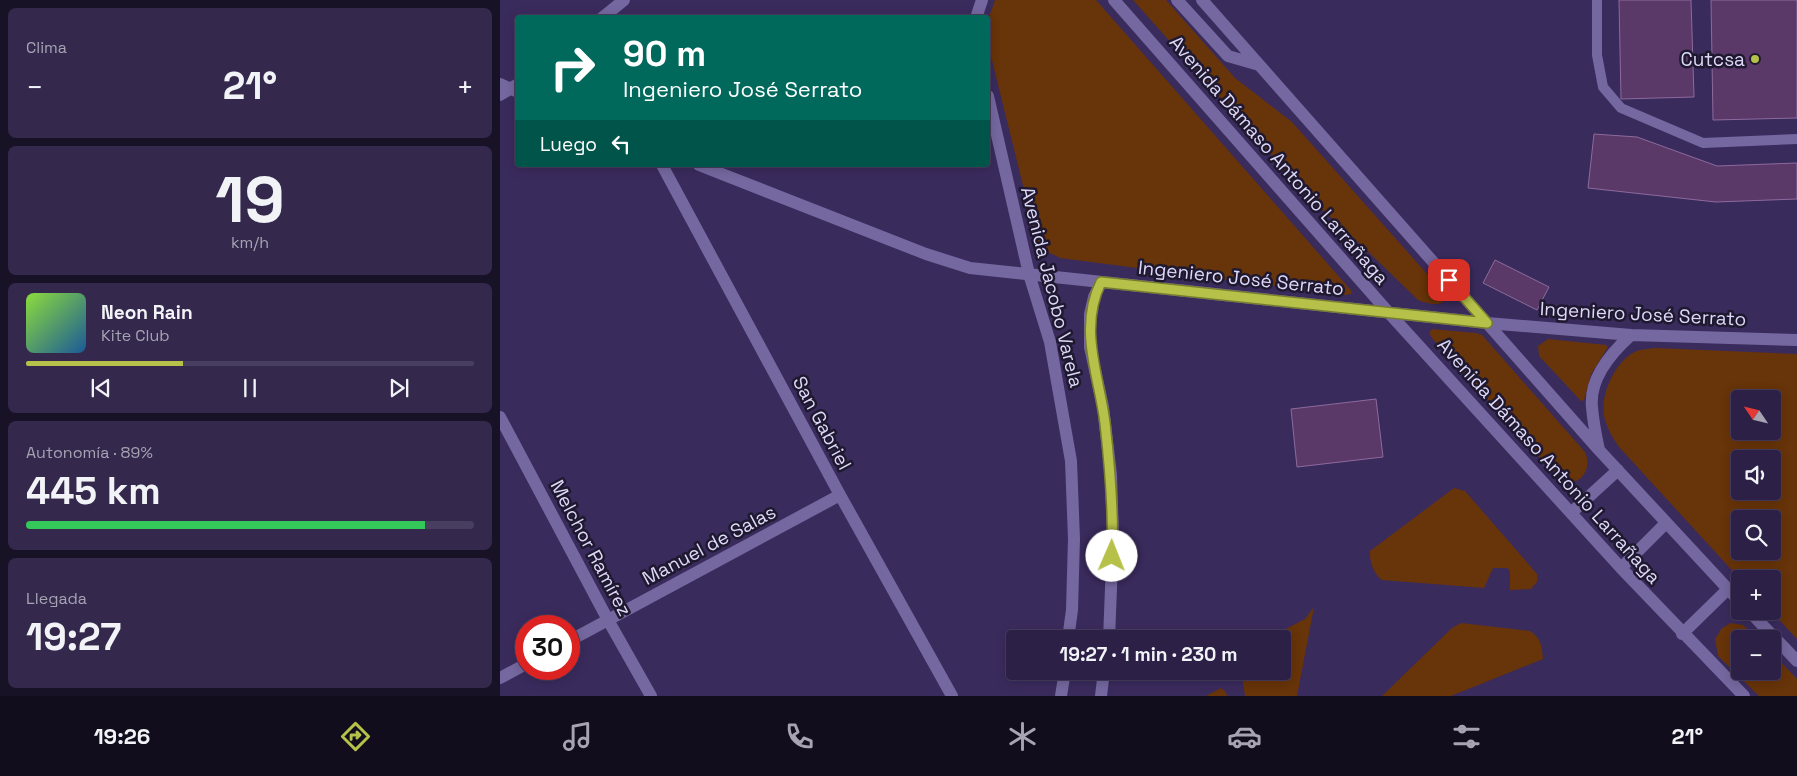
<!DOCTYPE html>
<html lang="es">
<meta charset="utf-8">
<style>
:root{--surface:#2c2046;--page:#34284d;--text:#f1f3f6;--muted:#a6a3b3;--line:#483e5f;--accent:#b6c149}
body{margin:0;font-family:"Space Grotesk",sans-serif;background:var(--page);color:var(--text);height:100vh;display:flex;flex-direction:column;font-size:19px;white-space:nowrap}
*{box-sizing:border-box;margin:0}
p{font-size:16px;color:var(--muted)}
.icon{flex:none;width:28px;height:28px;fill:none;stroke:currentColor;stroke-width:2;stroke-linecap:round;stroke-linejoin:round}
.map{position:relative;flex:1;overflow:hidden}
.drawer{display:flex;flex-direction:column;gap:8px;padding:8px;background:#181226;width:500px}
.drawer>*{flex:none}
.top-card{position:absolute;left:15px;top:15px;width:475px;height:152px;border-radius:5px;box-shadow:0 2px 12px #0003,0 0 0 1px var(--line);background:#00695c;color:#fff;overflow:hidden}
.needle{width:32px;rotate:305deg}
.tools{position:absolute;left:1231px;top:390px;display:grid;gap:10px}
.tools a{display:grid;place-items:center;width:50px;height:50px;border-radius:5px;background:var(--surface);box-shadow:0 2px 12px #0003,0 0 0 1px var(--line);font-size:25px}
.speed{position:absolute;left:15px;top:615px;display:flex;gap:10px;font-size:25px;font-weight:700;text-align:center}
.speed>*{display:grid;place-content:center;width:65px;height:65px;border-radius:50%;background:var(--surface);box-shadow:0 2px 12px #0003,0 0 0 1px var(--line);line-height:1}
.speed .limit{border:8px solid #d22;background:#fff;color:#111}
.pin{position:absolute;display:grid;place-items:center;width:42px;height:42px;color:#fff;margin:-21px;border-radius:10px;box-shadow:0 2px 8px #0006}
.me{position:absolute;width:55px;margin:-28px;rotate:1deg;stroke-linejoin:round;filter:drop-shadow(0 0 4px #0008)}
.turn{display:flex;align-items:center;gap:18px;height:105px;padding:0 25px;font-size:22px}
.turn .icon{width:65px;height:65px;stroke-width:2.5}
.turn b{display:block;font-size:35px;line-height:42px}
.then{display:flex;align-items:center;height:48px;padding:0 25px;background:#0003;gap:10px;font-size:19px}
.big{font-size:38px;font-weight:600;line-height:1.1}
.drawer .card{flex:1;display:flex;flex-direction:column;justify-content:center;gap:8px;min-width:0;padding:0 18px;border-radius:8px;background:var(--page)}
.drawer .dial{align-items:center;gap:0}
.dial b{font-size:65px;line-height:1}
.song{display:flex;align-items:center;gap:15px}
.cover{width:60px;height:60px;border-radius:8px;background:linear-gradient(135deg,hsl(90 70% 55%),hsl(210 70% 35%))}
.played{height:5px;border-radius:2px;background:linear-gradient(90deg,var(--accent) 35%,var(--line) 35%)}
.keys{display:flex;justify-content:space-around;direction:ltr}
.heat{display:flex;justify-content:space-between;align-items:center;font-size:28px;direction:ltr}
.charge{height:8px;border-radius:4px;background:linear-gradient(90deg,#34c759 89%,var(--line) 0)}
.trip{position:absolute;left:506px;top:630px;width:285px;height:50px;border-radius:5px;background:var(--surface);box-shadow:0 2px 12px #0003,0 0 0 1px var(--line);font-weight:600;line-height:50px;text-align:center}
.menu{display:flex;height:80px;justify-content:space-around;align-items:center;background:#120d1c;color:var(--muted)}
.menu .icon{width:35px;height:35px}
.menu .on{color:var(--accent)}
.menu b{font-size:22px;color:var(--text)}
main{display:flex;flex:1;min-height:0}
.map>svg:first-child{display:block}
.green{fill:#683409;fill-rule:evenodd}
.building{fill:#5a3969;stroke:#8d6a9d}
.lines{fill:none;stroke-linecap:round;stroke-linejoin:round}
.service{stroke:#7568a0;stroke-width:10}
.minor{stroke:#7568a0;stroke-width:12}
.tertiary{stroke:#7568a0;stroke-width:12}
.route-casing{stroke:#767d2f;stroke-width:12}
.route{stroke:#b6c149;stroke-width:9}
.poi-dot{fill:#b6c149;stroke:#1f1930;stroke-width:2}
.labels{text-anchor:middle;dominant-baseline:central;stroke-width:5;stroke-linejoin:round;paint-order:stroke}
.poi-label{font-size:19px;fill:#ded8f8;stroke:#1f1930;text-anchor:end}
.street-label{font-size:19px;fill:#ded8f8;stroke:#1f1930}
</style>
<main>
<section class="drawer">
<div class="card"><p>Clima</p>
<div class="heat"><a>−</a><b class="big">21°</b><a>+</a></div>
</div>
<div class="card dial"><b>19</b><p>km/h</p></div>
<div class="card">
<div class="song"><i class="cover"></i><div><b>Neon Rain</b><p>Kite Club</p></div></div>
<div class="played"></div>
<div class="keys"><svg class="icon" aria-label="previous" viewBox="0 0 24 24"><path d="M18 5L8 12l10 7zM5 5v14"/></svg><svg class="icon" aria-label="pause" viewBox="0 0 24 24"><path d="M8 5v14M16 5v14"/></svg><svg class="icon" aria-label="next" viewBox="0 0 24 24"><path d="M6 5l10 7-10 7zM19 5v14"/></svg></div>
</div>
<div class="card"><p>Autonomía · 89%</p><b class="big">445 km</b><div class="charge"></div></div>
<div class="card"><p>Llegada</p><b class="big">19:27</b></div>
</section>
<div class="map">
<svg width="1297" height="696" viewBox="0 0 1297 696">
<rect width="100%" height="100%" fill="#3a2b5d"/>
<path class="green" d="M495 0H596L849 288 852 291 851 294 844 295 560 258C546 251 541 250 535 234L488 44V20Z
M633 0H666L735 78 792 122 944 293C949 309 927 304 918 300L853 237 812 201Z
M932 329 976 333 982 335 1085 452C1094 472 1076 491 1057 477L932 338 929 333Z
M1048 339 1106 345 1108 347 1091 374 1084 400 1081 401 1039 356 1038 346Z
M1156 348 1297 354V639L1271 611H1272V579H1240L1119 447C1112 437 1107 428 1104 416 1100 394 1116 359 1137 351 1142 349 1150 349 1156 348ZM1240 399H1272V431H1240ZM1240 459H1272V491H1240ZM1240 519H1272V551H1240Z
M954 488 965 491 1037 574V582L1031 589 1010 590V571L1007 568H993L984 588 882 580C874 575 869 560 870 551Z
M814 607 797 696H745L741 671H782V639H766L805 619Z
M961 623 1030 631C1041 638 1042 646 1043 659L951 696H882L952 628Z
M1231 623 1243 625 1258 639H1240V671H1272L1273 654 1297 679V696H1259L1218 656 1215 639 1222 628Z
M721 688 726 692 727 696H706Z"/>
<path class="building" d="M1119 0H1191L1194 97 1121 99Z
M1211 0H1297V118L1213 120Z
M1094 134 1137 137 1217 166 1297 163V199L1216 202 1088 188Z
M995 260 1049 287 1037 310 983 283Z
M876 399 883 457 797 467 791 409Z"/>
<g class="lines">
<path class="service" d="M1097 0V55L1103 87 1121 108 1203 143 1297 139"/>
<path class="minor" d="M102 18 124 0
M476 18 482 0
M0 95 18 84
M488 96 529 274 550 342 571 461 574 539 572 610 568 639
M162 165 340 495 452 696
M601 282 594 297 590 314V347L603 407 611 475 613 537 609 639
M0 417 108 620 151 696
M69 641 340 495
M0 678 26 664
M561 696 565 671
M601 696 604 671"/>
<path class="tertiary" d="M614 0 889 313 1121 568 1244 696
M677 0 728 56 759 65
M702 0 1099 450 1240 602
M0 84 18 92
M199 165 426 254 470 268 987 323 1131 335 1297 340
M1099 450C1096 436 1093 421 1092 407 1089 378 1111 353 1131 335
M1071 513 1118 470
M1121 568 1166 523
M1249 611 1297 661
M1182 634 1228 589"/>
</g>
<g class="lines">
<g class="route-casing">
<path id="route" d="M612 556C614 512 610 468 605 423 599 375 578 329 601 282L987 323 949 280"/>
</g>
<use href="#route" class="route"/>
</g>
<circle class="poi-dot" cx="1255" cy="59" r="5"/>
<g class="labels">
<g class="poi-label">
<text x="1245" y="59">Cutcsa</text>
</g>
<g class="street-label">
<text transform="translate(779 160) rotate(49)">Avenida Dámaso Antonio Larrañaga</text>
<text transform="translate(741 278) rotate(6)">Ingeniero José Serrato</text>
<text transform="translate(552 287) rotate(76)">Avenida Jacobo Varela</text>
<text transform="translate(1143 314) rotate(3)">Ingeniero José Serrato</text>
<text transform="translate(322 423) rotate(62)">San Gabriel</text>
<text transform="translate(1049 461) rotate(48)">Avenida Dámaso Antonio Larrañaga</text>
<text transform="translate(209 545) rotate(-28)">Manuel de Salas</text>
<text transform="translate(91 548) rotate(62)">Melchor Ramírez</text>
</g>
</g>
</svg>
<div class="tools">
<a><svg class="needle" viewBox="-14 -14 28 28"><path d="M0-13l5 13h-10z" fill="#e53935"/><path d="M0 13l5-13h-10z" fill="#a6a3b3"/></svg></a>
<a><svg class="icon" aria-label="sound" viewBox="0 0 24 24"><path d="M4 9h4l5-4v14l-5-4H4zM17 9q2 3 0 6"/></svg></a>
<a><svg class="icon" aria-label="search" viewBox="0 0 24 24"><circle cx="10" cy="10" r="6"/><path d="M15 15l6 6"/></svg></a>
<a>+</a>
<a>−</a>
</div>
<div class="speed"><div class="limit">30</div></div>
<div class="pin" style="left:949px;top:280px;background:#d93025"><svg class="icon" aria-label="arrive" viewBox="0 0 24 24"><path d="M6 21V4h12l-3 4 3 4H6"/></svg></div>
<svg class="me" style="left:612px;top:556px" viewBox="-20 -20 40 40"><circle r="19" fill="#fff"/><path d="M0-13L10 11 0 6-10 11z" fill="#b6c149"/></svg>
<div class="trip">19:27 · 1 min · 230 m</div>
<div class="top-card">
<div class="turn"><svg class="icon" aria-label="right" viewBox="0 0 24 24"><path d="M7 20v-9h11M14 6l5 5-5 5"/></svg><div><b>90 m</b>Ingeniero José Serrato</div></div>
<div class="then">Luego<svg class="icon" aria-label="left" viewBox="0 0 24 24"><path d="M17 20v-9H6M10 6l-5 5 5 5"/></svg></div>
</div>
</div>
</main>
<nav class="menu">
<b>19:26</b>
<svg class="icon on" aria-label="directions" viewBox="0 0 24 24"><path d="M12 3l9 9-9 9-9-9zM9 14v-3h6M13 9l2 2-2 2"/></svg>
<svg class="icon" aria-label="music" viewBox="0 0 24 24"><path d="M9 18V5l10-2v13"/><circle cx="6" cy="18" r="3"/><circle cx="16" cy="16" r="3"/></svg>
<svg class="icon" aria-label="phone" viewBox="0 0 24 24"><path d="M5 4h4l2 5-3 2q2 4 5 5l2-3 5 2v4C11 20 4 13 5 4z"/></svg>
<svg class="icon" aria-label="climate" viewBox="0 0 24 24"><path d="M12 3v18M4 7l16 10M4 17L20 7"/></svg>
<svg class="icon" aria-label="car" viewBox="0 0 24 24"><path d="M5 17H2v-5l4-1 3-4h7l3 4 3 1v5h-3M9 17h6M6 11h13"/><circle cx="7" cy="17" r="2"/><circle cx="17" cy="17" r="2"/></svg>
<svg class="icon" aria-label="filters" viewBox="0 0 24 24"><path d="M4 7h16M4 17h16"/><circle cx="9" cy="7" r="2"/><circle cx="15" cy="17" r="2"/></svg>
<b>21°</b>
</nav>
